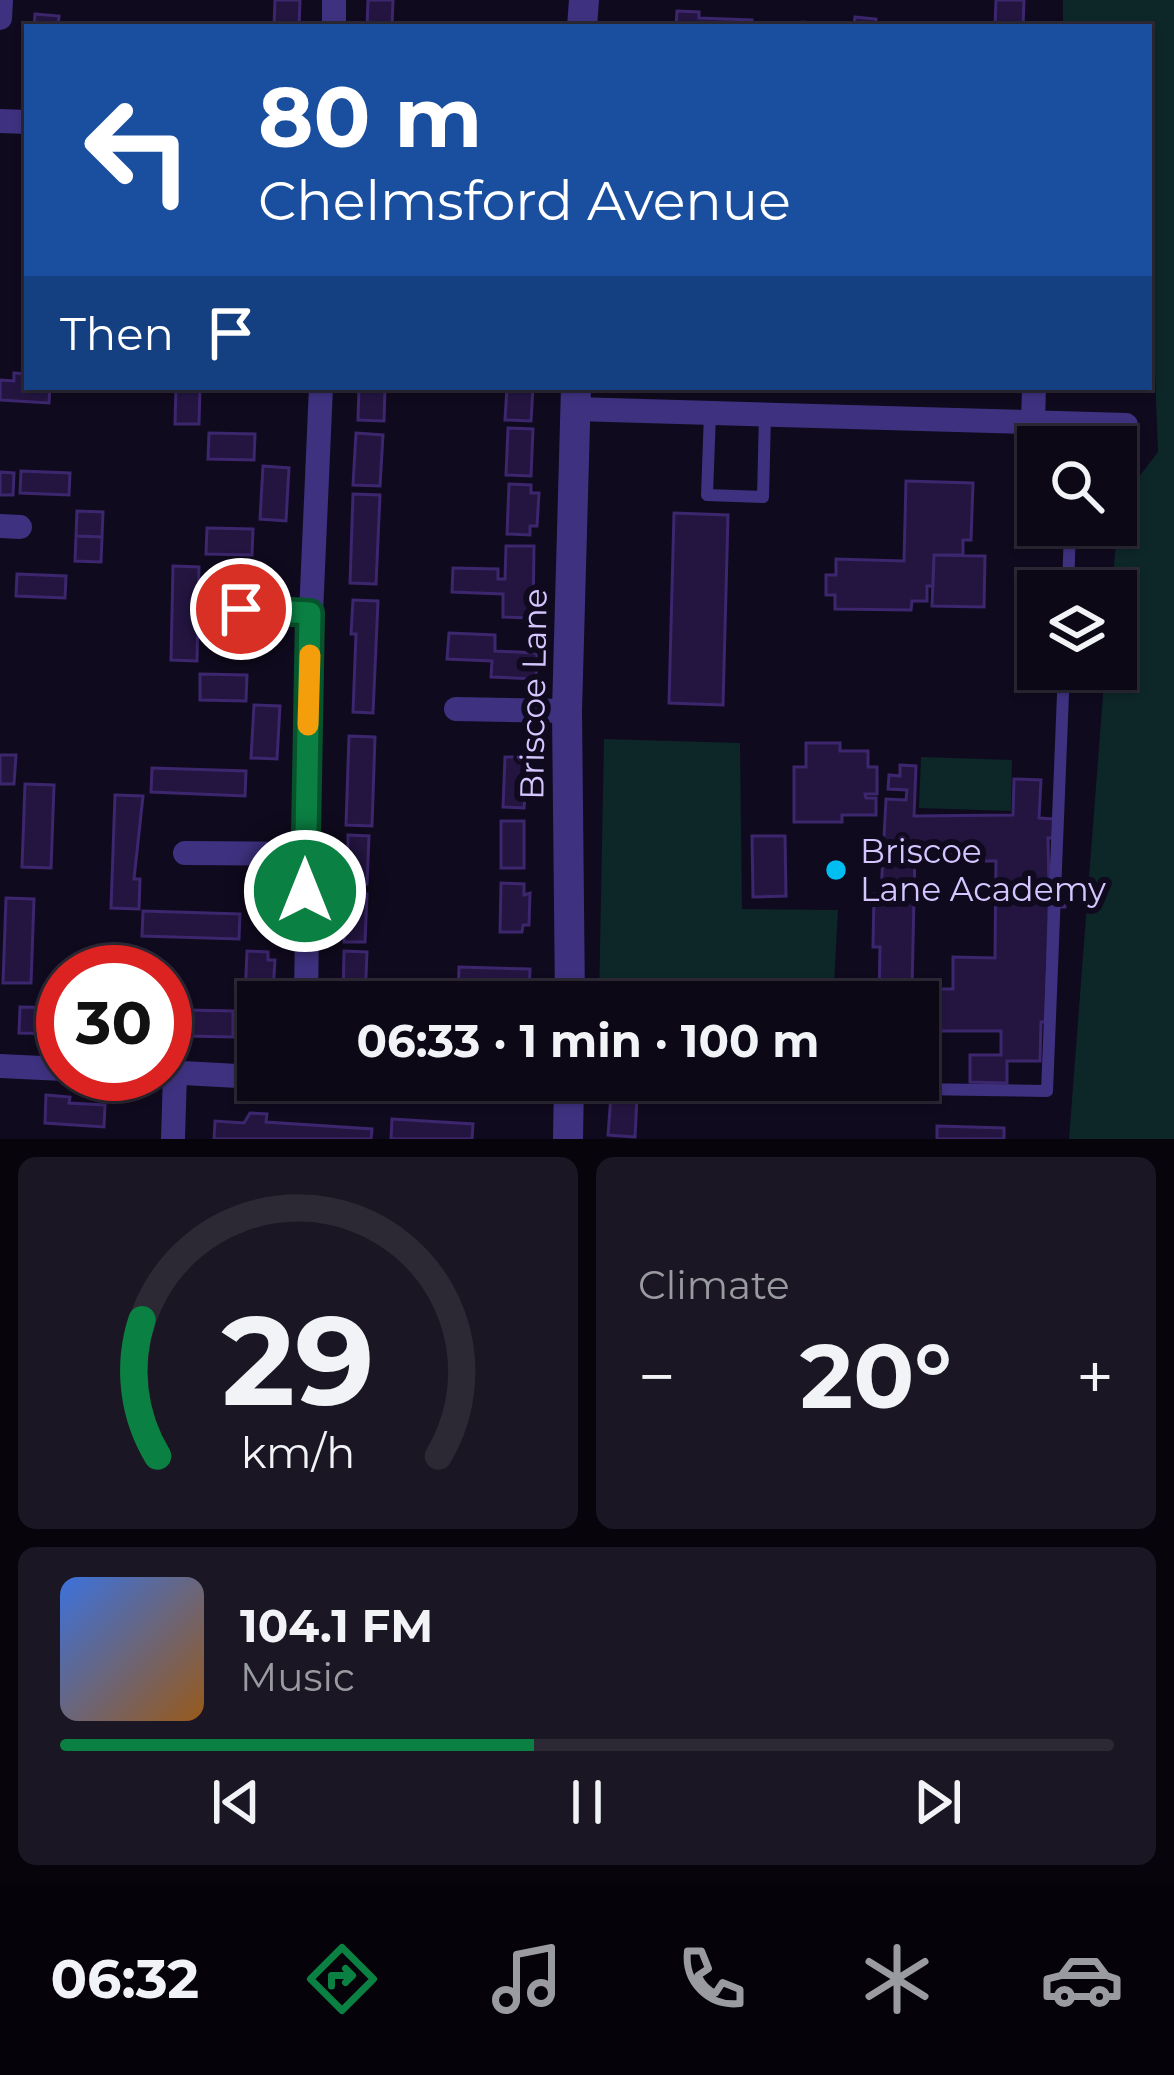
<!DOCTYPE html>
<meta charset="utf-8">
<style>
:root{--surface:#0c0816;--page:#1a1623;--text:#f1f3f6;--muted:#9a9aa1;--line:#2c2935;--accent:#0b8043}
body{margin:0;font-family:Montserrat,sans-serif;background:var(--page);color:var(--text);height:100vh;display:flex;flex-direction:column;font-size:45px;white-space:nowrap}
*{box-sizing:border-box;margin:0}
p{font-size:39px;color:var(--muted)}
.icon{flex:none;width:66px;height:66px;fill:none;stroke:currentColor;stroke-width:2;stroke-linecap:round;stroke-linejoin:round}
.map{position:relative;height:1139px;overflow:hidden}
.drawer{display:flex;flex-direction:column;gap:18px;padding:18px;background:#07040c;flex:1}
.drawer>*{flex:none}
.guide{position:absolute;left:24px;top:24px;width:1128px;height:366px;border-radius:0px;box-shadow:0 3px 9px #0004,0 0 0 3px var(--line);background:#1a4fa0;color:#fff;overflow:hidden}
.tools{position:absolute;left:1017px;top:426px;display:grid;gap:24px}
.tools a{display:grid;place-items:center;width:120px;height:120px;border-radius:0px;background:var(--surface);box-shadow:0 3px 9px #0004,0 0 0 3px var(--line);font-size:60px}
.speed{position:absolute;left:36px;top:945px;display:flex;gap:24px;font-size:60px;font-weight:700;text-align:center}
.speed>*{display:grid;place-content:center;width:156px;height:156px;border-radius:50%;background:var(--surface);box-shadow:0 3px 9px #0004,0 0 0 3px var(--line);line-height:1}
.speed .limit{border:18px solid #d22;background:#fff;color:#111}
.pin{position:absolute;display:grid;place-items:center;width:102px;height:102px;color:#fff;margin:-51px;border:6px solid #fff;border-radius:50%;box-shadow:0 3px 12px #0007}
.me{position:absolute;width:132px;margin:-66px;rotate:0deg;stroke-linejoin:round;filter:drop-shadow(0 0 9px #0008)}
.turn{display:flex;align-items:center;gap:42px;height:252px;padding:0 36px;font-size:54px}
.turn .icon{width:156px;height:156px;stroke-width:2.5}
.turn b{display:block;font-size:84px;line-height:102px}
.then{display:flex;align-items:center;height:114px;padding:0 36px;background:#0003;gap:24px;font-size:45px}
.big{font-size:90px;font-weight:700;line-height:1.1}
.drawer .tile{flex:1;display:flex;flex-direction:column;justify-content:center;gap:18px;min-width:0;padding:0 42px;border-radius:18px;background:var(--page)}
.drawer .dial{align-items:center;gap:0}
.dial svg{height:312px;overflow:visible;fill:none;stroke:var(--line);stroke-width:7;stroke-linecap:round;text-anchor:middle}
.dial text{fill:var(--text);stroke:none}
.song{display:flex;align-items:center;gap:36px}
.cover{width:144px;height:144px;border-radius:18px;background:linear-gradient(135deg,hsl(220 70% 55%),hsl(30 70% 35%))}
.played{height:12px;border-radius:6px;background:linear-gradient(90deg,var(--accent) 45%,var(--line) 45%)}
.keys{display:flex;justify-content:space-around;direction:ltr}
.heat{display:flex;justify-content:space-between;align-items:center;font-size:66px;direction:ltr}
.drawer .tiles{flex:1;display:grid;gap:18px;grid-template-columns:1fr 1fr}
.tile:last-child{grid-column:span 2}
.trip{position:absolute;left:237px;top:981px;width:702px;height:120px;border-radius:0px;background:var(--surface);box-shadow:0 3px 9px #0004,0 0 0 3px var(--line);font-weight:700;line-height:120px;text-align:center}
.menu{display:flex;height:192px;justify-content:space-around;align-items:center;background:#050309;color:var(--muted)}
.menu .icon{width:84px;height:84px}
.menu .active{color:var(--accent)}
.menu b{font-size:54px;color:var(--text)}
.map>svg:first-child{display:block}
.green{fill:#0d2628}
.building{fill:#231540;stroke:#3c266d;stroke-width:3;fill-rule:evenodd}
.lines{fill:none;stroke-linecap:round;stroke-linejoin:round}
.service{stroke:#3e3280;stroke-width:12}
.minor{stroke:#3e3280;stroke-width:24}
.tertiary{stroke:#3e3280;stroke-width:30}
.route-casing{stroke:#07532c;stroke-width:30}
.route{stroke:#0b8043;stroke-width:21}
.slow{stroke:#f59e0b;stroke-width:21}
.poi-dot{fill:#00bdf2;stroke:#100a1e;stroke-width:4.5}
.labels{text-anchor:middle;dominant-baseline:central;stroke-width:12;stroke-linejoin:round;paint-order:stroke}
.street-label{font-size:33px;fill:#d4c7ff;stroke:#100a1e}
.poi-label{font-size:33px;fill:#d4c7ff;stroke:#100a1e;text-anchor:start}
</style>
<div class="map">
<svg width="1174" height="1139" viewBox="0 0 1174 1139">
<rect width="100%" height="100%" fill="#100a1e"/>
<path class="green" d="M1063 0H1174V1139H1069L1105 669H1116V591H1112L1119 503 1158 452 1149 212V27H1063Z
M604 739 740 743 742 909 838 910 833 1002H599Z
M921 757 1012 760 1011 811 919 808Z"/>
<path class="building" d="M275 0H300L299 27H274Z
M368 0H393L392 27H367Z
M996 0H1024L1023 27H995Z
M677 11 699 12V18L752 20V27H676Z
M35 14 59 16 58 27H34Z
M855 17 876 19V27H801L802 22 854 25Z
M14 373 27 374V387H50L49 403 0 400V380L14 381Z
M176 387H200L199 424H175Z
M359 387H385L384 421 358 420Z
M507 387H533L531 421 505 420Z
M508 428 533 429 531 476 506 475Z
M209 433 255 434 254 460 208 459Z
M356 433 383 435 380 486 353 485Z
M263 466 289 468 286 521 260 519Z
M21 471 70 473 69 495 20 493Z
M0 472 14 473 13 495H0Z
M906 481 973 483 971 540H963V555H934L933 586H927V601H912L911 610 835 609V595H826V575H836V559L904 561Z
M509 484 531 485V493H539L537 526H530V535L507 534Z
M353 494 380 495 376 584 350 583Z
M77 511 103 512 102 537 76 536Z
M674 513 728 515 723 705 669 703Z
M207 528 253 529 252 555 206 554Z
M76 536 102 537 101 562 75 561Z
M506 546H534L533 618 503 617V594L452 592 453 568 498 569V579H505Z
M934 555 985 556 984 607 932 606Z
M173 566 199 567 197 661 171 660Z
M17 574 66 576 65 598 16 596Z
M353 600 378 601 373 713 353 712 356 634H351Z
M449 633 495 635V651L537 653 536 679 491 677 492 661 447 659Z
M200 674 247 675 246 701 200 700Z
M254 705 280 706 277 759 251 758Z
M349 736 375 737 372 826 346 825Z
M806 743H840V751H868V767H877V794H865L866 798H876V815H842V822H794V767H806Z
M0 755H16L14 784H0Z
M505 757H524V766H532L531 797H525L524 808 503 807Z
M900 765 916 766 914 816 1013 815 1014 779 1041 780 1039 818 1054 819 1053 838H1048L1049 889 1065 890V907H1049L1046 1022H1041L1040 1061H1007V1083L970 1082V1055H1001V1031H933L934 1026 918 1025V1002L879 999 880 947H873L874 894H881L886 799 906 800 907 790 888 789 889 775 900 776ZM915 851 964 853V861H996L995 958 953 957V989H912Z
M152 768 246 771 245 796 151 792Z
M25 784 54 785 51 868 22 867Z
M115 795 143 796 134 879H140L139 909 111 908Z
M501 821H524V868H501Z
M348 835 369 836 367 884H347Z
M752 836H785L786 896 753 897Z
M501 883 524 884V895L530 893 529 925H523L522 932H500Z
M346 893 367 894 365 942H344Z
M6 898 34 899 31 983H3Z
M143 911 240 914 239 939 142 936Z
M247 951 268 952V960H275L273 992 267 991 266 999 245 998Z
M344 951 367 952 365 1002H343Z
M459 967 530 969 529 1002H458Z
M165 1004 178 1005 177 1031 165 1030Z
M20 1007 63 1008V1034L19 1033Z
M187 1010 233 1011V1037L187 1036Z
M46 1095 70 1097 69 1103 105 1105 104 1127 45 1123Z
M611 1095 637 1097 635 1137 608 1135Z
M250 1113 267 1114 266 1122 372 1129 371 1139H214L215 1121 244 1123Z
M392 1119 473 1124 472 1139H391Z
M937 1126 1004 1128V1139H937Z"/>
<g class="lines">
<path class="service" d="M710 413 707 495 763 497 765 415
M1068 591 1070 525
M570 1084 1047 1091 1064 669"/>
<path class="minor" d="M0 18 1 0
M334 27V0
M0 121 27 122
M575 409 1126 425
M1033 422 1034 387
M0 526 20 527
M241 609 311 613
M456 709 567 711
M185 853 305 854
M306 1002 311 613 321 387
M0 1066 63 1069
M165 1072 258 1077
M311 1080 569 1092
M173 1139 175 1073"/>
<path class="tertiary" d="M582 27 584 0
M570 1002 567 711 576 387
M568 1139 569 1080"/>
</g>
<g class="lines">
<g class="route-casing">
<path id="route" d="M241 609 310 613 305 891"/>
</g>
<use href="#route" class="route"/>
<path class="slow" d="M308 725 310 655"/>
</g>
<circle class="poi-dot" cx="836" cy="870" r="12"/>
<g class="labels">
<g class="street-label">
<text transform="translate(533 694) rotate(-89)">Briscoe Lane</text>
</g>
<g class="poi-label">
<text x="860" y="851">Briscoe<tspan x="860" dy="38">Lane Academy</tspan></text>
</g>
</g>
</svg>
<div class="tools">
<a><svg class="icon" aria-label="search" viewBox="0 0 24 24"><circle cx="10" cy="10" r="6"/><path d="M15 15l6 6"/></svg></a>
<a><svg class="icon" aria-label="layers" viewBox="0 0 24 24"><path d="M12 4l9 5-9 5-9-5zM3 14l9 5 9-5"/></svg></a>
</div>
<div class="speed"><div class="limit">30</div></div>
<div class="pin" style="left:241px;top:609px;background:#d93025"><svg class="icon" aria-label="arrive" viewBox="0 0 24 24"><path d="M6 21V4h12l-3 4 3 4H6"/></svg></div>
<svg class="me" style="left:305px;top:891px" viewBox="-20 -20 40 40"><circle r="17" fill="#0b8043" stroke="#fff" stroke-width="3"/><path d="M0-11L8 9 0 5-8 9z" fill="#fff"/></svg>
<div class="trip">06:33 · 1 min · 100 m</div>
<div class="guide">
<div class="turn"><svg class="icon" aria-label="left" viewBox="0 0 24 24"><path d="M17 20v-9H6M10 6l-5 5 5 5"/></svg><div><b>80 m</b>Chelmsford Avenue</div></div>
<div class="then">Then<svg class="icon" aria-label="arrive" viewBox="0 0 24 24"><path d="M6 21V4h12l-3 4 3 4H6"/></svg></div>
</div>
</div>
<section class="drawer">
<div class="tiles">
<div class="tile dial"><svg viewBox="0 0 100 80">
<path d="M14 69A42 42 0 1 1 86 69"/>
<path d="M14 69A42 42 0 0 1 10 34" stroke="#0b8043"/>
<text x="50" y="56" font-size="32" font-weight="700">29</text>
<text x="50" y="72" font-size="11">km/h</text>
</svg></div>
<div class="tile"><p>Climate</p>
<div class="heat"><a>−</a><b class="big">20°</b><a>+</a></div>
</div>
<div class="tile">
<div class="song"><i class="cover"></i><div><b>104.1 FM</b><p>Music</p></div></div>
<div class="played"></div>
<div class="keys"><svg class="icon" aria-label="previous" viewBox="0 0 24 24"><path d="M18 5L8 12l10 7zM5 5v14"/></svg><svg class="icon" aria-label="pause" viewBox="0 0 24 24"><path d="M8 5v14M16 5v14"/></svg><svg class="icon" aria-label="next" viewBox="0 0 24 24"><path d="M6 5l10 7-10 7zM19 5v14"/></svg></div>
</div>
</div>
</section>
<nav class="menu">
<b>06:32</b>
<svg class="icon active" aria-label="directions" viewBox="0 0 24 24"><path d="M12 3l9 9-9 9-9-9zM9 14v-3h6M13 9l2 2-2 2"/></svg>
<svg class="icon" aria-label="music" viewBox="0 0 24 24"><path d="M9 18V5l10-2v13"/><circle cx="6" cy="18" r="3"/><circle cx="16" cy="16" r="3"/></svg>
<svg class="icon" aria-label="phone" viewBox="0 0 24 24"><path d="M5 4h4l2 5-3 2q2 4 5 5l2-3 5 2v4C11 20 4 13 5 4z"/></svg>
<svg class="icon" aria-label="climate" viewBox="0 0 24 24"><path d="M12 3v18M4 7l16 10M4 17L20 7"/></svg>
<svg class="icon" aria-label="car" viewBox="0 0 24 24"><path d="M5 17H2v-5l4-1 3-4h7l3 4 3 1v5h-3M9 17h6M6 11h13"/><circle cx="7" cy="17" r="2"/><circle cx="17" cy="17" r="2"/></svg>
</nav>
